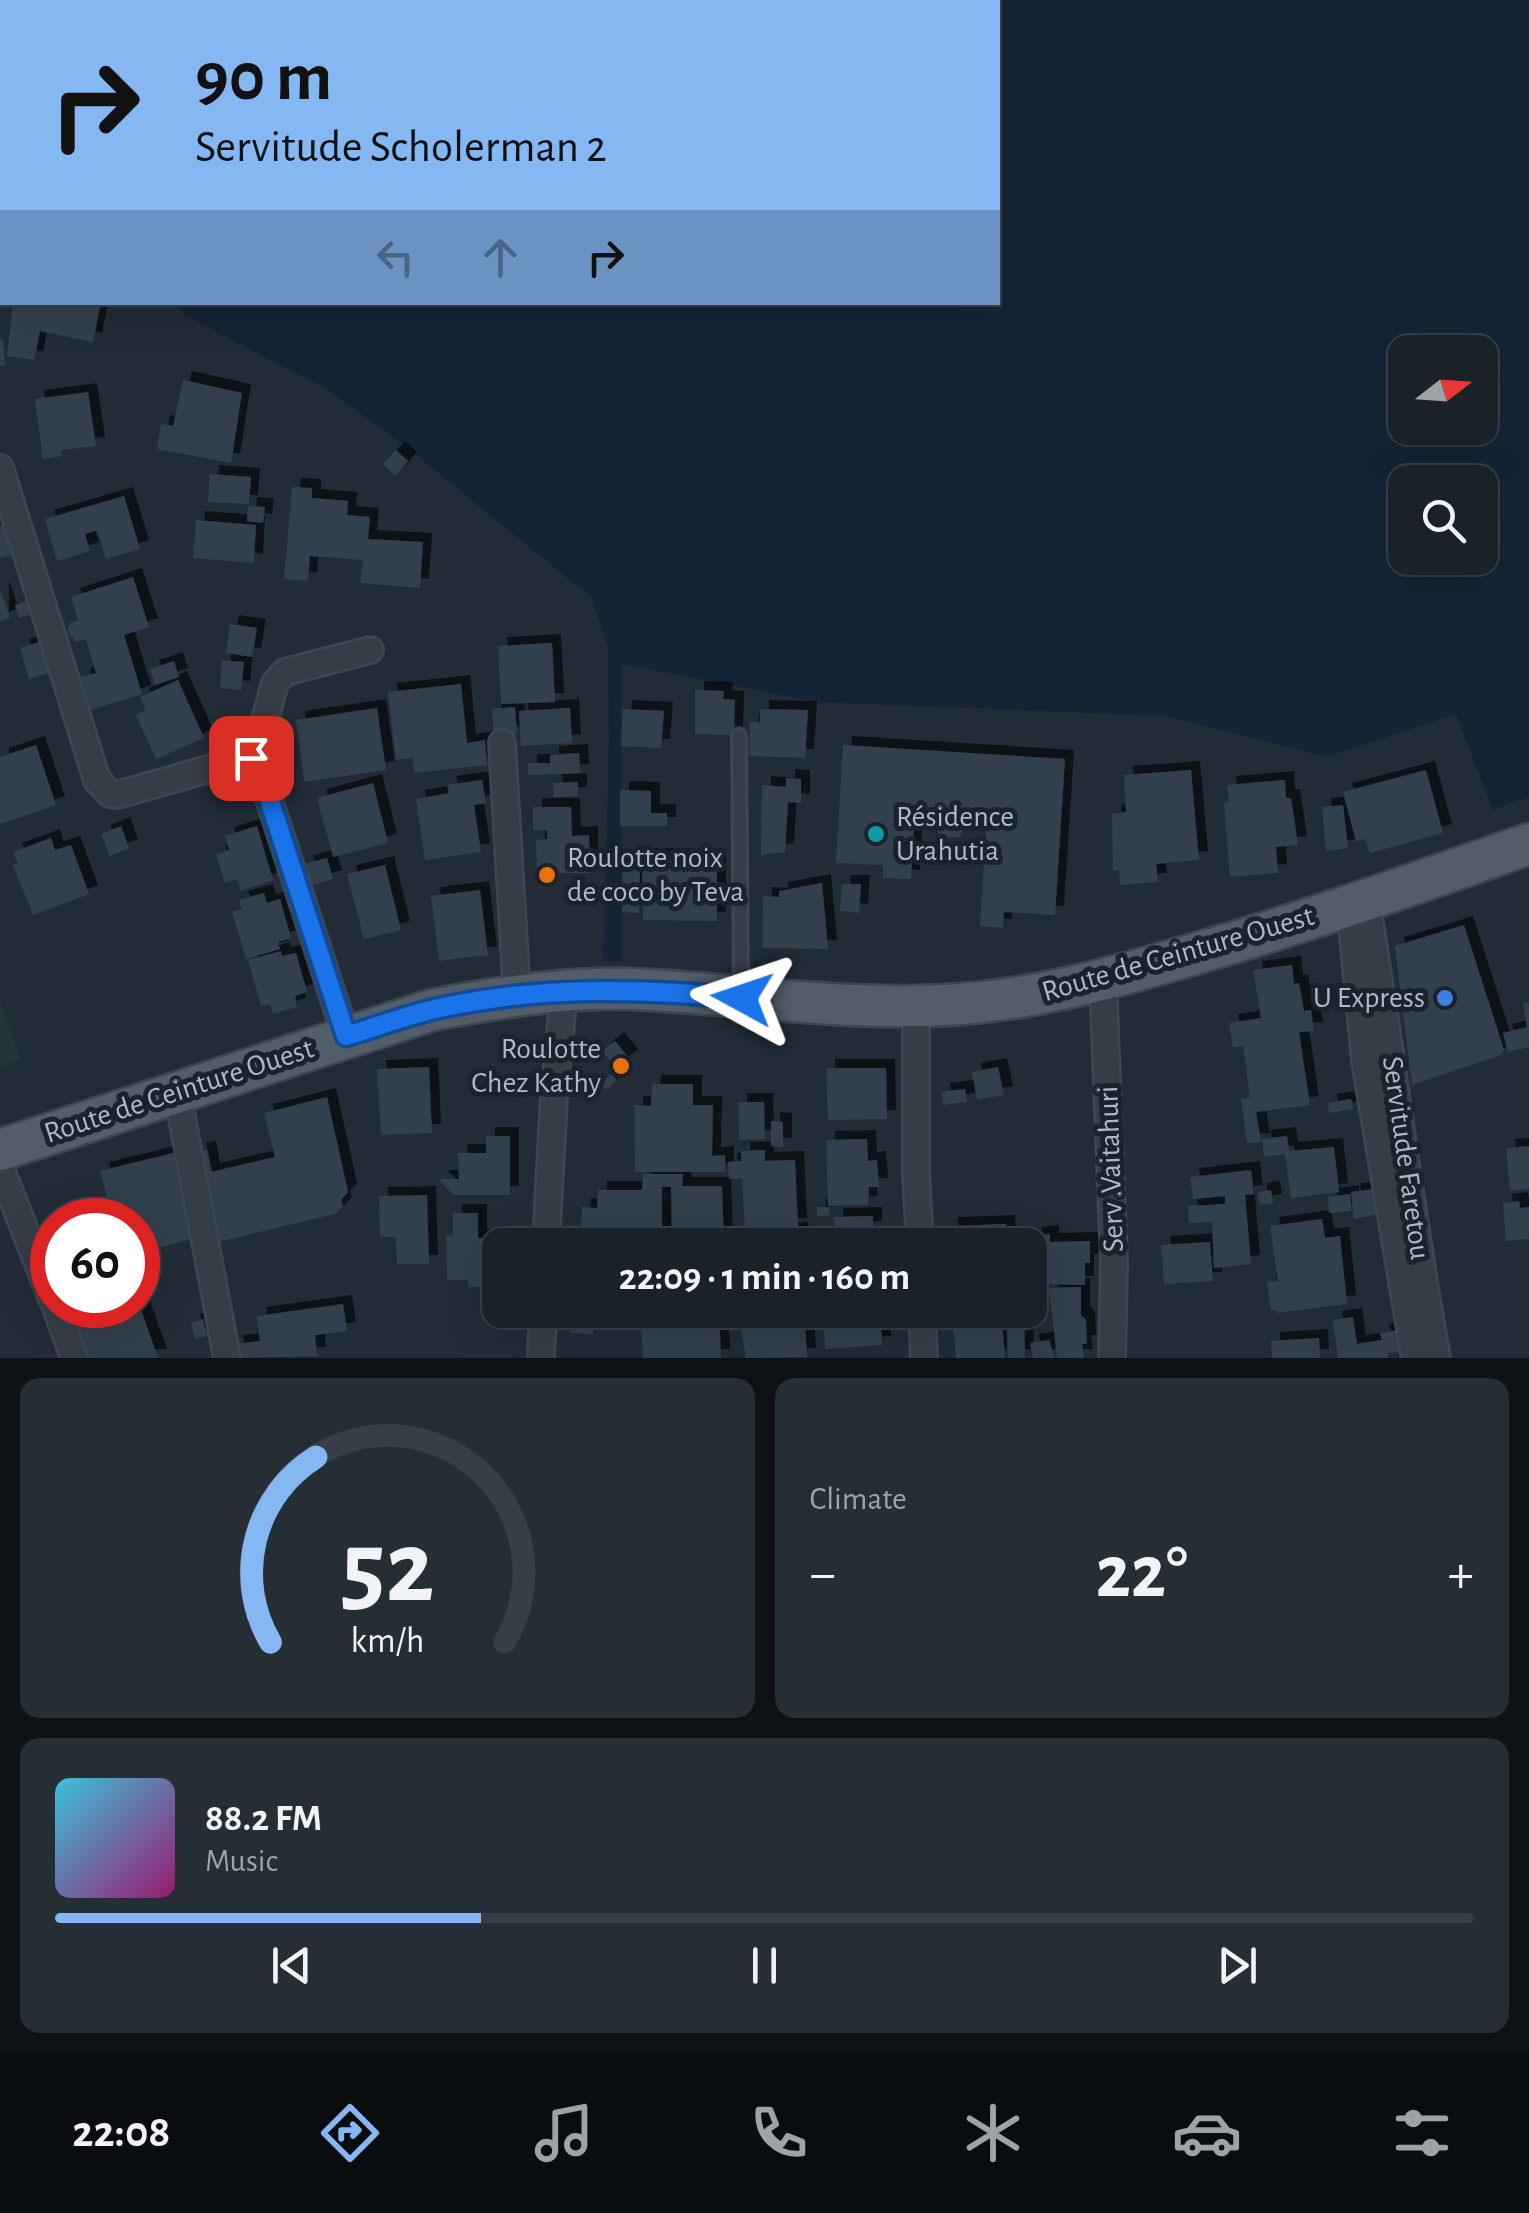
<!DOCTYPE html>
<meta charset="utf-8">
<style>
:root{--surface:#192129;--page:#262e35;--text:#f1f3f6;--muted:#9fa3a8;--line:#373e46;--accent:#85b7f3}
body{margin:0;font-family:"Alegreya Sans",sans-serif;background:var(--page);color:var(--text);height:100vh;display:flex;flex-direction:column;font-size:38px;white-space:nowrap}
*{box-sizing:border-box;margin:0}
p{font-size:32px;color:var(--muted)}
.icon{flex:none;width:55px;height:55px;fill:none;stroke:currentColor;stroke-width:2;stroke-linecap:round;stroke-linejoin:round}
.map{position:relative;height:1358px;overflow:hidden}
.drawer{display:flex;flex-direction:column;gap:20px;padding:20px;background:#0e1217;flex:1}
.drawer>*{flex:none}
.banner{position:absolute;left:0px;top:0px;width:1000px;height:305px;box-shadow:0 10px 40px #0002,0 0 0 2px var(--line);background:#85b7f3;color:#111;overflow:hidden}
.needle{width:65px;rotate:73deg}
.controls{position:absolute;left:1388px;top:335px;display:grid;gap:20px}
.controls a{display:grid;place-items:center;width:110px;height:110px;border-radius:20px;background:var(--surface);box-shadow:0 10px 40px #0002,0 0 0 2px var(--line);font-size:50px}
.speed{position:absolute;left:30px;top:1198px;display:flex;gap:20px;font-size:50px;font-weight:700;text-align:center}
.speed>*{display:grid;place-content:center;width:130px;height:130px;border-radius:50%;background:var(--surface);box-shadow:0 10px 40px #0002,0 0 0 2px var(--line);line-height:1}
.speed .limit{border:15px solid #d22;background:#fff;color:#111}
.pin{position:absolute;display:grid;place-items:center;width:85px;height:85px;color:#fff;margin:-42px;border-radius:20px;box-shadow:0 5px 15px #0006}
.me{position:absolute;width:110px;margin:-55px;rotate:275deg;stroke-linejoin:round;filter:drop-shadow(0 0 8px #0008)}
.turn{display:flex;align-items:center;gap:35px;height:210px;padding:0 30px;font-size:45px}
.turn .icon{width:130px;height:130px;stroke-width:2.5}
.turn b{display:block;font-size:70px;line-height:85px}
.lanes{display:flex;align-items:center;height:95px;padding:0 30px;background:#0003;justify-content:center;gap:50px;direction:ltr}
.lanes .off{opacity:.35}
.big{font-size:75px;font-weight:600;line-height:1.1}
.drawer .tile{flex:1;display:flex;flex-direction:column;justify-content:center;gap:15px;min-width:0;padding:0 35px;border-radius:20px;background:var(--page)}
.drawer .dial{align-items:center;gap:0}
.dial svg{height:260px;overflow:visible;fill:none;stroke:var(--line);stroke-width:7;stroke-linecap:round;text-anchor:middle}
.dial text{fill:var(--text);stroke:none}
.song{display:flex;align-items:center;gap:30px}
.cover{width:120px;height:120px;border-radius:15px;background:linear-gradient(135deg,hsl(190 70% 55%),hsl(320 70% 35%))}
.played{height:10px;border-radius:5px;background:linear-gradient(90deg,var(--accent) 30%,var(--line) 30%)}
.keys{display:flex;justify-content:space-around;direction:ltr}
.heat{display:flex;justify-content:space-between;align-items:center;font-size:55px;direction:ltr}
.drawer .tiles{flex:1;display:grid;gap:20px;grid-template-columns:1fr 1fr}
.tile:last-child{grid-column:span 2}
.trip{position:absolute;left:482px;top:1228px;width:565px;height:100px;border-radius:20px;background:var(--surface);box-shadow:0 10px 40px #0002,0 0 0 2px var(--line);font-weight:600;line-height:100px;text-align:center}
.tab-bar{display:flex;height:160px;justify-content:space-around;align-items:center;background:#0a0d10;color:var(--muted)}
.tab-bar .icon{width:70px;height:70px}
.tab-bar .on{color:var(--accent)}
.tab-bar b{font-size:45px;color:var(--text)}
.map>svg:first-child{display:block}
.green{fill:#233738}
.water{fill:#152434;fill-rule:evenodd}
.building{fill:#33404e;filter:url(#shadow)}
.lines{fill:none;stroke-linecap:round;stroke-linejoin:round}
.service-casing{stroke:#3e4751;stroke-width:18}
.minor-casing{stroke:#3e4751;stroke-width:30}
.primary-casing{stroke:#3e4751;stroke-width:45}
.service{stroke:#353e47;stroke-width:12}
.minor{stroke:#353e47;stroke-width:25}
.primary{stroke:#525d68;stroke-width:40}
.route-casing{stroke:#114b97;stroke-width:25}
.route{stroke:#1a73e8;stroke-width:18}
.culture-dot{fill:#0f9aa8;stroke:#1a232c;stroke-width:4}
.food-dot{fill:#e8710a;stroke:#1a232c;stroke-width:4}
.shop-dot{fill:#3f7fe0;stroke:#1a232c;stroke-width:4}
.labels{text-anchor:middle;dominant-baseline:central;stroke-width:10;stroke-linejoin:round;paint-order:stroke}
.poi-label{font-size:30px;fill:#afb8c4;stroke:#1a232c;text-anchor:start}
.street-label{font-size:30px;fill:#afb8c4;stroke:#1a232c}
</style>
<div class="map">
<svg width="1529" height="1358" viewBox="0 0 1529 1358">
<defs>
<filter id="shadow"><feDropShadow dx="9" dy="-9" stdDeviation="0" flood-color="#0009"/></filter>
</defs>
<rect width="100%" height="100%" fill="#212c37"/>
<path class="green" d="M0 1001 21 1060 0 1067Z"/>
<path class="water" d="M0 0H1529V797L1493 810 1456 714 1326 757 1165 716 818 702 621 664 622 961H603L609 739 608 647 592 598 405 446 325 388 184 315 175 303 998 302V2H2V85ZM1405 352H1480V428H1405ZM1405 482H1480V558H1405Z"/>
<path class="building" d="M13 302H101L93 342 40 331 34 360 7 356Z
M0 339H3L5 366H0Z
M183 380 242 393 231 463 157 449 161 424 173 426Z
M88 392 96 446 61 450 62 456 43 459 35 399Z
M396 450 408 461 395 476 383 464Z
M210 474 251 477 249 504 208 502Z
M292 487 312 488V498L348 501 347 515 370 517 368 539 423 542 420 588 360 583 363 560 310 556 308 581 284 579Z
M124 496 140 549 106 559 97 530 85 534 90 551 57 561 45 519Z
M248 506 265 507 263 523 247 521Z
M196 520 256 525 254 563 193 558Z
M5 525 14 554 0 558V527Z
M133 577 149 627 124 635 142 694 91 710 81 677 96 673 86 639 76 642 67 631 70 623 78 620 71 597Z
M0 590 10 617 0 621Z
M28 601 32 614 19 618 15 605Z
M230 624 257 628 252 657 226 653Z
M42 641 52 672 29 679 20 648Z
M552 643 555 702 501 704 498 646Z
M222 660 244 662 241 690 220 688Z
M174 661 179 677 155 685 150 669Z
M178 680 204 738 156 759 136 715 146 710 140 697Z
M461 684 467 743 485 740 487 765 414 773 413 758 396 760 388 692Z
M695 690 724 691 723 699 735 700 734 735 695 734Z
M515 707 517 734 494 736 492 709Z
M377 708 386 770 304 782 296 720Z
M570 708 572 743 521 746 519 711Z
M623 709 664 711 661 748 621 746Z
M760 709 808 710 805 758 749 756 750 722H760Z
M36 745 56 805 0 824V757Z
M843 745 1065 759 1055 915 1004 912 1003 928 980 926 986 830 965 828 959 837 943 838 931 824H914L911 879 883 878V865L836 863Z
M579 753 580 773 528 775V763H550V755Z
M1191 770 1199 860 1156 864 1158 882 1120 885 1119 870 1113 871 1112 814 1126 812 1124 775Z
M1426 770 1443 833 1370 853 1365 839 1356 841 1343 792Z
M786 778 801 779V803L788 802 785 852 761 855 762 785 786 787Z
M482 780 486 803 474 805 481 852 425 860 416 799 449 793 447 785Z
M1285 780 1286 798H1291L1298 845 1276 847 1278 873 1230 877 1224 803 1229 802 1227 785Z
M578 782V796L554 797 553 783Z
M373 783 388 843 333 857 317 798Z
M620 790 651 791V813H667V826H620Z
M1343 805 1348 848 1326 851 1322 807Z
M533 807H571L572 836 589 835 590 873H537L536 840 547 839V830H533Z
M121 826 129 848 110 856 101 834Z
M257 826 273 880 241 891 237 879 225 883 216 854 229 850 225 836Z
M51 838 55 850 71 845 89 894 33 915 13 865 18 864 13 852Z
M642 857 717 858V921L643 920Z
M327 858 333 879 309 886 304 864Z
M385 865 401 930 364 939 347 874Z
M623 867H640L639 913 622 912Z
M822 883 828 949 762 948 763 896 779 897V891Z
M842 884H861L859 913 840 911Z
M480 890 488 955 439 961 431 896Z
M264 893 267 903 280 899 291 938 278 942 280 949 246 959 232 912 242 909 239 900Z
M1464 925 1504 1050 1501 1055 1412 1085 1395 946Z
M281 951 282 956 296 953 307 992 295 996 297 1007 273 1014 270 1004 261 1006 248 960Z
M1292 965 1294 984 1299 983 1304 1011 1311 1010 1314 1031 1299 1032 1310 1105 1256 1112 1261 1142 1247 1143 1241 1099 1250 1097 1243 1046 1233 1047 1229 1023 1261 1018 1253 970Z
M1529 1002V1047L1508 1052 1503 1033 1527 1027 1523 1003Z
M615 1041 629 1058 616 1068 602 1051Z
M429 1067 432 1133 381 1135 377 1069Z
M998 1067 1004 1095 977 1100 972 1072Z
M826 1068H886L887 1119 828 1120Z
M611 1074 617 1080 606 1090 601 1084Z
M652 1084H693V1105H713L712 1156 725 1155V1172H635L634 1105 651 1106Z
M965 1089 967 1102 943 1105 941 1092Z
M327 1097 348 1192 341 1200 343 1206 335 1214 218 1242 197 1152 207 1150 211 1172 275 1157 264 1113Z
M1351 1099 1353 1109 1329 1113 1328 1103Z
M738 1102H764L765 1139 739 1140Z
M771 1121 783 1122V1147L771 1146Z
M486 1136H510V1195H454L438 1179H459L458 1153H486Z
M1287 1136 1289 1151 1334 1147 1339 1192 1291 1198 1285 1154 1264 1157 1262 1139Z
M867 1139 868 1161 877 1160 879 1187H869L868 1205 828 1206 826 1140Z
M1529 1146V1189L1510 1191 1506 1148Z
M765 1150V1161L795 1160 798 1227 745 1229 742 1178 729 1179 728 1162 741 1161V1151Z
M173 1153 193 1239 157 1248 138 1244V1220H113L100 1171Z
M1251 1170 1254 1194 1245 1195 1251 1264 1214 1268 1212 1222 1189 1223 1188 1206 1225 1204V1196L1193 1199 1190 1177Z
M643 1174H683L682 1186H722L724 1243 673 1245 671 1187H662V1245H598L597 1234H581L582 1207 597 1208 598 1190H642Z
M1376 1189 1379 1214 1354 1219 1351 1192Z
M1271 1190 1273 1203 1259 1205 1258 1192Z
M1350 1194 1351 1211 1329 1213 1328 1197Z
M427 1195 429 1264H397L396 1237H380L379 1196Z
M1519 1201 1520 1208 1529 1207V1239L1506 1241 1503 1203Z
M817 1207H829V1215L817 1216Z
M453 1213H478V1238H500V1287H468V1280H447L446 1235 453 1236Z
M873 1216V1230L835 1232 834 1217Z
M1322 1219 1325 1238 1340 1236 1347 1304 1276 1313V1310H1271L1267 1282 1278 1281 1270 1226Z
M1006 1224 1007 1245H950L949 1226Z
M799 1231 800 1245H747L746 1234Z
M1050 1234V1242L1090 1241V1263H1085V1285L1038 1284V1265L1031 1264 1030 1242H1033L1032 1236Z
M1210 1242 1213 1281 1164 1284 1161 1245Z
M1081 1287V1315L1086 1320 1087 1344H1082L1084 1358H1057L1049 1288Z
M139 1304 158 1358H88L72 1317 94 1308 99 1321 105 1318 103 1313 116 1307 117 1312Z
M343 1304 347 1331 315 1335 317 1356 236 1358 234 1344 260 1341 257 1316Z
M640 1310H719L721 1358H643Z
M762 1310H803V1313L762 1315Z
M823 1310H903L904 1323 881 1324 882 1345 825 1349Z
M952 1310H1001L1005 1358H956Z
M1006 1310H1024L1025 1358H1008Z
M570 1314H592L593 1334 570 1333Z
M1353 1317 1357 1344 1382 1340 1380 1333 1399 1330 1401 1351 1388 1353V1358H1338L1333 1320Z
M203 1319 207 1336 195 1339 191 1323Z
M805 1325 807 1357 746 1358 741 1329Z
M1319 1338 1320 1358H1272L1271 1341Z
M1049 1340 1055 1358H1033L1030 1343Z"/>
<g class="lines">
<g class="service-casing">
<path id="service" d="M739 736 741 991"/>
</g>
<g class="minor-casing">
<path id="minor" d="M0 468 97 780 110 794 117 795 247 758 257 762 346 1036
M502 743 517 995
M254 760 275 683 285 672 370 650
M1366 900C1392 1052 1409 1206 1437 1358
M1350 905 1365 1061 1415 1358
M1103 980 1114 1262 1112 1358
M916 1006V1174L920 1245
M177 1091 227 1358
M0 1167 52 1299
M546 1245 554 1096 564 992
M55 1305 74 1358
M922 1310 924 1358
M541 1358 543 1310"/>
</g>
<g class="primary-casing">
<path id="primary" d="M0 1150 432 1010C504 996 578 985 651 990 754 996 857 1012 961 1004 1043 998 1119 976 1198 953 1309 921 1419 882 1529 844"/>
</g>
<use href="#service" class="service"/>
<use href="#minor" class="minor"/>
<use href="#primary" class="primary"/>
</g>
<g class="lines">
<g class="route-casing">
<path id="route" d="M251 758 257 762 261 774 346 1036C376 1027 405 1016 435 1009 536 986 639 988 742 998"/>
</g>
<use href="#route" class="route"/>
</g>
<circle class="culture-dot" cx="876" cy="834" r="10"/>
<g class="food-dot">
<circle cx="547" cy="875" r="10"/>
<circle cx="621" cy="1066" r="10"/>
</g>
<circle class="shop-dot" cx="1445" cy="998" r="10"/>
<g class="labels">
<g class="poi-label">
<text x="896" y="817">Résidence<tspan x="896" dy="34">Urahutia</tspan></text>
<text x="567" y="858">Roulotte noix<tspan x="567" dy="34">de coco by Teva</tspan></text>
<text x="1425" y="998" text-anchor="end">U Express</text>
<text x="601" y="1049" text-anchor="end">Roulotte<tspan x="601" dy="34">Chez Kathy</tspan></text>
</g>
<g class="street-label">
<text transform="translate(1178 954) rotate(-16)">Route de Ceinture Ouest</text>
<text transform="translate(179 1091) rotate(-18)">Route de Ceinture Ouest</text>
<text transform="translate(1406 1158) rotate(82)">Servitude Faretou</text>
<text transform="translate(1111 1169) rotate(-92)">Serv .Vaitahuri</text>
</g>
</g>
</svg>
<div class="controls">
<a><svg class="needle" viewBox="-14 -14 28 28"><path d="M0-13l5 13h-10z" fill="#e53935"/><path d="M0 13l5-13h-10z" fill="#9fa3a8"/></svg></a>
<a><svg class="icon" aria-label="search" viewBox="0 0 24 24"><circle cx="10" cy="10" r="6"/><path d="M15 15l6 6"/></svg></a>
</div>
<div class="speed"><div class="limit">60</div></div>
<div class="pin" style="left:251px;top:758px;background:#d93025"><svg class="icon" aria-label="arrive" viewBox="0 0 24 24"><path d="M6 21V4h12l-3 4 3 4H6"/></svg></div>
<svg class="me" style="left:742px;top:998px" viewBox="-20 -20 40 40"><path d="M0-17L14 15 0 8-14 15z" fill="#1a73e8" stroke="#fff" stroke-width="4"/></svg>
<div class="trip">22:09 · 1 min · 160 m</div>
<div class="banner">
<div class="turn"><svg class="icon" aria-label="right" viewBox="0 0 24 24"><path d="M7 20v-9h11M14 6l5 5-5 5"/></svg><div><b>90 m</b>Servitude Scholerman 2</div></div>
<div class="lanes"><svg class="icon off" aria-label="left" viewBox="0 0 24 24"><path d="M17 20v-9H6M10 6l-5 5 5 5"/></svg><svg class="icon off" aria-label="ahead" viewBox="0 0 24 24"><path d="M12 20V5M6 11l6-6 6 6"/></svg><svg class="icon" aria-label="right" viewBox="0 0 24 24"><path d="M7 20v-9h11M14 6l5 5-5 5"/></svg></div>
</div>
</div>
<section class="drawer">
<div class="tiles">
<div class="tile dial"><svg viewBox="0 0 100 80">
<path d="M14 69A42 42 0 1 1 86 69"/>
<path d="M14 69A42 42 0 0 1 28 12" stroke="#85b7f3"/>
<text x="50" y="56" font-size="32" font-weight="700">52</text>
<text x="50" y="72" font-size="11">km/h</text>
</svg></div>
<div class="tile"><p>Climate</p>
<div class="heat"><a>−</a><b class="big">22°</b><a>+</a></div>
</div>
<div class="tile">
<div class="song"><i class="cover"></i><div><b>88.2 FM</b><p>Music</p></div></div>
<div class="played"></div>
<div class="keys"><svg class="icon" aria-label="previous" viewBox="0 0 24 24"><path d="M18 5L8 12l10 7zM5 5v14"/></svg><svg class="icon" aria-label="pause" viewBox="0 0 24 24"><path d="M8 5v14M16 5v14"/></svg><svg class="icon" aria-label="next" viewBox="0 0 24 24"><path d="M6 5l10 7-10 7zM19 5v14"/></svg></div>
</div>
</div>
</section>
<nav class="tab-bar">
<b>22:08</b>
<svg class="icon on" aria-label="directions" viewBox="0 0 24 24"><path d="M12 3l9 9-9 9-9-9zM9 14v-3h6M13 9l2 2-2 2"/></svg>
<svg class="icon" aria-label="music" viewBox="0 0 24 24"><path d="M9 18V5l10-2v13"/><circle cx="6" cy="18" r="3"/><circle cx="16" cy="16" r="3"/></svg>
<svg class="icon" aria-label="phone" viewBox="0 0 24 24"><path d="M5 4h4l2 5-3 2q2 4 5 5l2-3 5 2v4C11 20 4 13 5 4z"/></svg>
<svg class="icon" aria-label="climate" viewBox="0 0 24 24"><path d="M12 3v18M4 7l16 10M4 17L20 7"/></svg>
<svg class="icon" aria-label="car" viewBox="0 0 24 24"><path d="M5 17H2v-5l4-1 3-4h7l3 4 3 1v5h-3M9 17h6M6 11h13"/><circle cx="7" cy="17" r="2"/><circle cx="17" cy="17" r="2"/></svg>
<svg class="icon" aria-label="filters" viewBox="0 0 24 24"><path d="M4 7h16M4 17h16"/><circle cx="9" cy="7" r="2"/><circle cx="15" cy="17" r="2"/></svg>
</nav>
